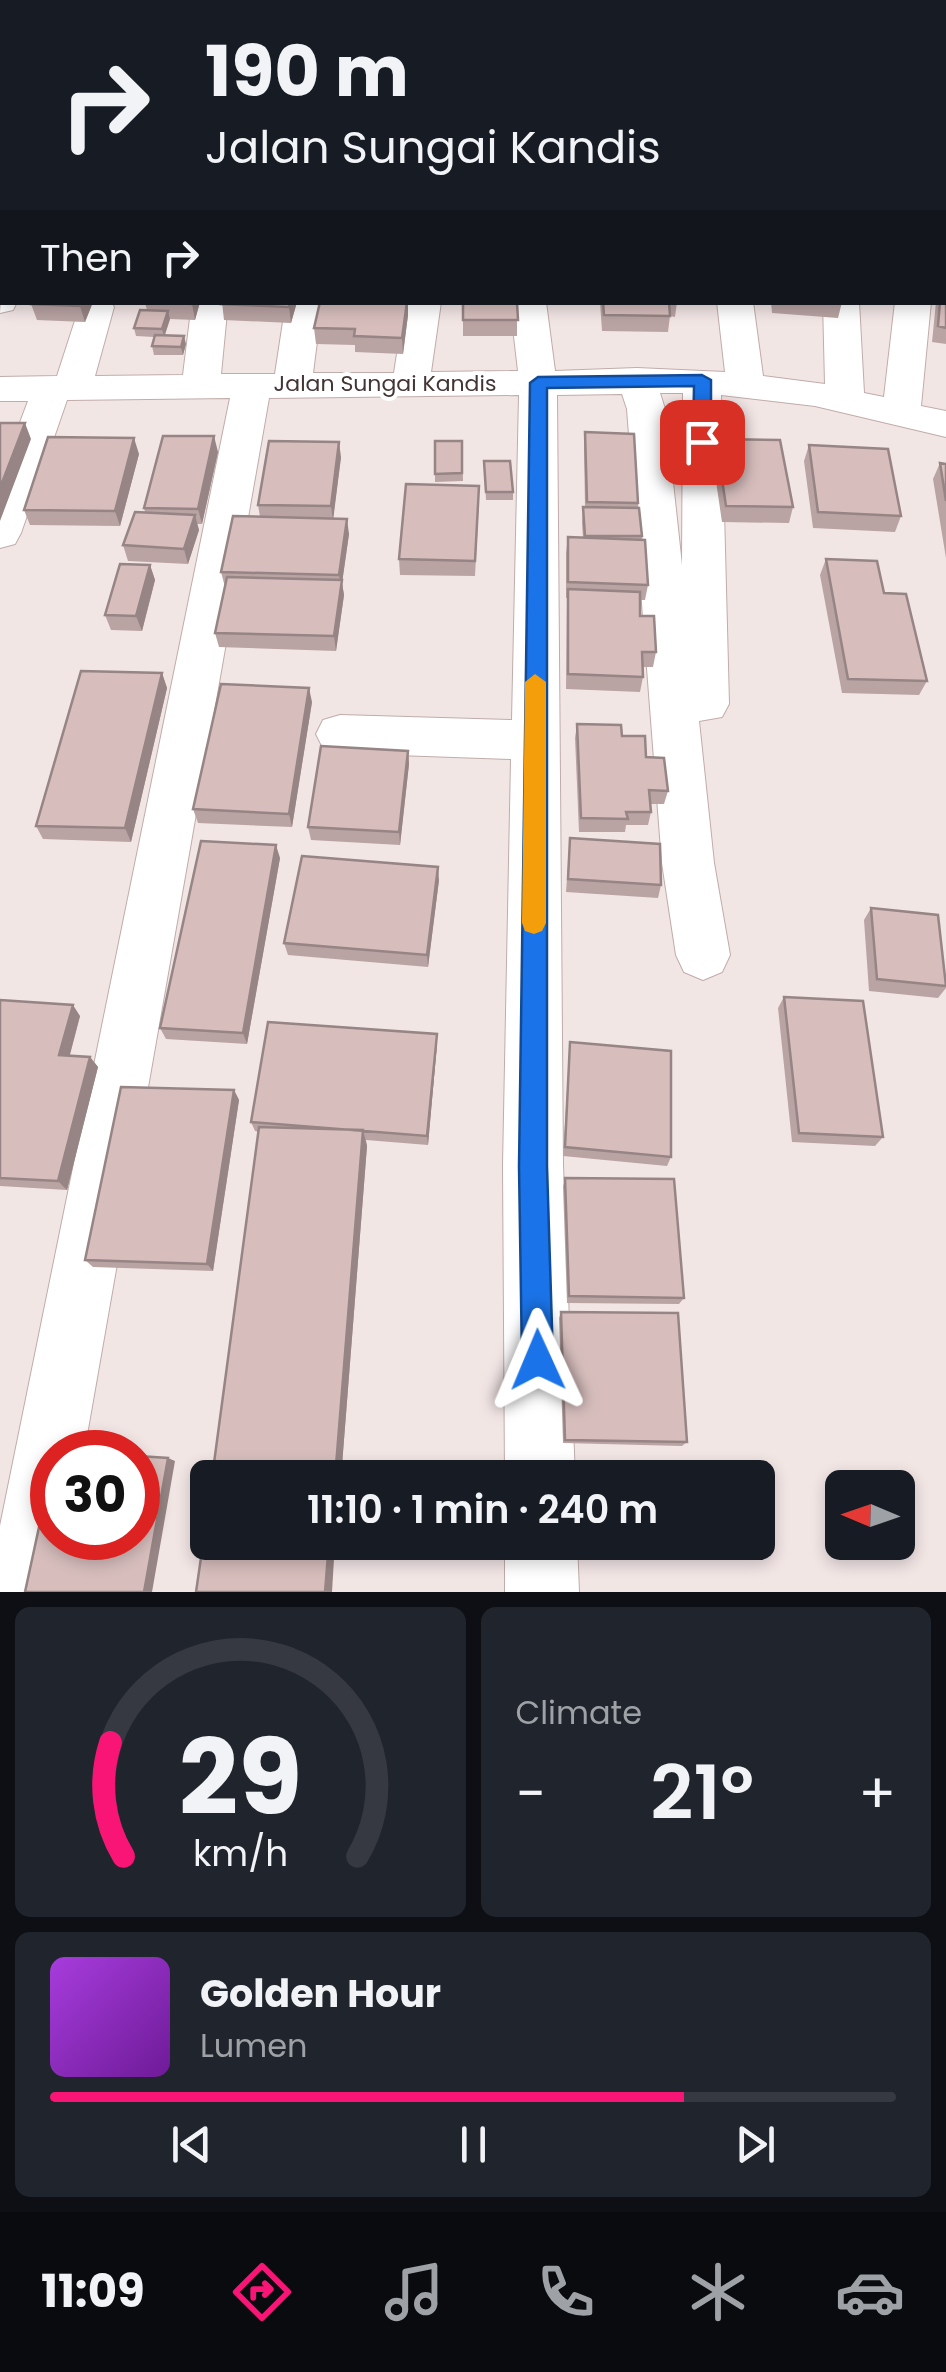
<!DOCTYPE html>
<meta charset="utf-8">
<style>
:root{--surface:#171b24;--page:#20242c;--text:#f1f3f6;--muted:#9ea1a6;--line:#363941;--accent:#f81576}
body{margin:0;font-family:Poppins,sans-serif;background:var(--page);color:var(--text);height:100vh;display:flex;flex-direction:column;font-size:38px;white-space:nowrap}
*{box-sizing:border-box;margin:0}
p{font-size:32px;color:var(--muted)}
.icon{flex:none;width:55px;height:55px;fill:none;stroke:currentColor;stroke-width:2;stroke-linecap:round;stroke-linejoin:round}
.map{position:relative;height:1592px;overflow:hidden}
.sheet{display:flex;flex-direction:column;gap:15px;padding:15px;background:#0d0f14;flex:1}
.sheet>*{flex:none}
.top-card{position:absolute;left:0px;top:0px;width:948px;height:305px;box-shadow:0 5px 15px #0003;background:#171b24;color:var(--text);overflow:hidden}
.needle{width:65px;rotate:272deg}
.controls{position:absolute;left:825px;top:1470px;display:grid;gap:20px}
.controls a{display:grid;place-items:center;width:90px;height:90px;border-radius:15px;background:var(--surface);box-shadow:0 5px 15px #0003;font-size:50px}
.speed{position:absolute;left:30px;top:1430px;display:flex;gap:20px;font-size:50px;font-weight:700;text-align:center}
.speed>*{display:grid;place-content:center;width:130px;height:130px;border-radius:50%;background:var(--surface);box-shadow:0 5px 15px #0003;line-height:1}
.speed .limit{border:15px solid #d22;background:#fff;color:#111}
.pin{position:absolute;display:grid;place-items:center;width:85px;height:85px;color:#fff;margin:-42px;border-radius:20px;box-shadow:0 5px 15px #0006}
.me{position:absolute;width:110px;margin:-55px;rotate:359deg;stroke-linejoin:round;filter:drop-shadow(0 0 8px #0008)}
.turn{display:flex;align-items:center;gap:35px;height:210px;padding:0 40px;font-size:45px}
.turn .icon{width:130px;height:130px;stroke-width:2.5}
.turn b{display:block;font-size:70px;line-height:85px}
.then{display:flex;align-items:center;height:95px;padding:0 40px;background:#0003;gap:20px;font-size:38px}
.big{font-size:75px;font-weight:600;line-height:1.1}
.sheet .card{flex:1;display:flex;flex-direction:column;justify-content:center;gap:15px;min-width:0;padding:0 35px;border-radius:15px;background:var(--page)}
.sheet .dial{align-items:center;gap:0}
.dial svg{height:260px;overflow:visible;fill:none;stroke:var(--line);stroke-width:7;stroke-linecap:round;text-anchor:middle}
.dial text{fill:var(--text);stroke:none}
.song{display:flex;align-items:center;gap:30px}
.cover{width:120px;height:120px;border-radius:15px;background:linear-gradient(135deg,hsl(280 70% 55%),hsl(280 70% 35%))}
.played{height:10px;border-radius:5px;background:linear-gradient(90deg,var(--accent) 75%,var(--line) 75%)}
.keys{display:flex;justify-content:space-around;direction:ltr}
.heat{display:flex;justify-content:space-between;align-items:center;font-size:55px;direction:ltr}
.sheet .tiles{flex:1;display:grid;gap:15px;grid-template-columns:1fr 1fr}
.card:last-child{grid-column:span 2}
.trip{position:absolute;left:190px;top:1460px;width:585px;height:100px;border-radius:15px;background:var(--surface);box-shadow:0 5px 15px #0003;font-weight:600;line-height:100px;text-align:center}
.dock{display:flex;height:160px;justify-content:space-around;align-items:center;background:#090b0e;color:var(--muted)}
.dock .icon{width:70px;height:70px}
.dock .active{color:var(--accent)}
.dock b{font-size:45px;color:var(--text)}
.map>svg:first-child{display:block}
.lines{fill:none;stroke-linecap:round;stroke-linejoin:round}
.minor-casing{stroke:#c0acaa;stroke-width:2}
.minor{fill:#fff;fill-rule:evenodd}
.wall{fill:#b9a3a3}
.shaded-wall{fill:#968584}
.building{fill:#d7bebd;stroke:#968584;stroke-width:2.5}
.route{fill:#1a73e8;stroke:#114b97;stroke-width:2.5}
.slow{fill:#f59e0b}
.labels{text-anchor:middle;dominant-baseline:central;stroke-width:8;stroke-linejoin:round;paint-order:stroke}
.far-street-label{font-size:22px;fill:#443534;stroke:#fff}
</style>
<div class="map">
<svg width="946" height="1592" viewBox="0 0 946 1592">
<rect width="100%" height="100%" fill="#f2e6e5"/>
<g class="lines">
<g class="minor-casing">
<path id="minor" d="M243 0H269V2H243Z
M456 0H482V2H456Z
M873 0H899L900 2H874Z
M2 286V302H17L13 310 0 313Z
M81 302H111L114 307 95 376 183 375 192 302H228L221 374H275L286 302H322L313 373H394L405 302H441L431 372 518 371 510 302H546L555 371 637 368 725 372 717 302H753L763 376 825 384 823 302H859L864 393 884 397 895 302H931L921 406 946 411V437L815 406 721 395 729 704 722 717 699 721 714 863 730 955 722 972 703 980 684 972 676 955 662 863 627 409 622 394 557 395 563 1165 575 1478H505L503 1165 511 759 340 753 323 748 316 734 323 720 340 715 512 720 519 395 269 398 84 1452H52V1538H69L60 1592H0V1526L230 398 67 400 21 533 15 544 0 548V476L28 401H0V377L57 376ZM660 393H683L682 565 665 409Z
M505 1542H577L579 1592H505Z"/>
</g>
<use href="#minor" class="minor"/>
</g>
<path class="wall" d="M56 0H77V2H57Z
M260 0H332V2H261Z
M0 82H2V123H0Z
M0 145H2V276L0 282Z
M945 204H946V344L932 342 936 302H945Z
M93 302 85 322 37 320 31 304Z
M200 302 195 320 170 319 165 335 186 344 183 355H154L152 346 154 337 136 336 134 328 147 310 145 303Z
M222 302H297L291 323 224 320Z
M408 302V315L403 354 355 352V345L316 344 314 328Z
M457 302H517V336H463V303Z
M600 302H677L675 317 670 316 668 332 602 331Z
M771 302H842L838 318 772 313Z
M585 432 638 503 648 585 645 600H640V616L656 652 653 667H642L643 677 640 692 566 689 567 598H566V553L568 537 583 538 582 523 583 507H585L584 448Z
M716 439 793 507 789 523 722 522 712 454Z
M435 441H462L463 481 435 482Z
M809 445 901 516 895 532 813 528 804 461Z
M218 452 202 524H197L199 530 188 564 128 561 123 545 145 512 144 508Z
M139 454 120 526 30 525 24 510Z
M341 457 333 518 349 534 342 583 344 595 336 651 219 647 215 633 225 587 221 572 260 517 258 505Z
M484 461 513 492V500H486Z
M940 463 946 464V558L933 479Z
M479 501 475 576 400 575 399 559Z
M826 559 884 593 927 681 919 695 842 693 820 575Z
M150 565 155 580 142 631 111 630 105 615Z
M162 673 167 688 131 842 43 839 36 826Z
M312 702 292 827 198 823 193 809Z
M577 724 622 736 646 757 668 791 664 804H650L651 812 648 825H626L625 832H579L575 738Z
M408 751 409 764 400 845 311 840 308 827Z
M570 838 661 885 658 898 566 892Z
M280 858 247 1044 166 1039 160 1028Z
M439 880 428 967 288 955 284 943Z
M871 908 946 975V988L938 998 869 991 864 920Z
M784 997 883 1137 875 1146 792 1142 778 1008Z
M0 1000 80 1016 70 1055 90 1057 98 1067 67 1190 0 1186Z
M437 1034V1044L428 1145 366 1140 367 1146 341 1478H212L259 1132 255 1131 251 1122Z
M570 1042 671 1157 667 1166 563 1156Z
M234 1090 239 1100 213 1271 93 1267 85 1260Z
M565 1178 684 1298 679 1304 567 1303 563 1186Z
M561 1312 687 1442 682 1446 563 1443 559 1318Z"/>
<path class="shaded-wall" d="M0 254 2 261V276L0 282Z
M82 302H93L85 322 80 306Z
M192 302H200L195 320 192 304Z
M290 302H297L291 323 289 307Z
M408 302V315L403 354 402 338Z
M168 311 170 319 164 337 162 329Z
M184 336 186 344 183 355 181 347Z
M25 423 31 439 0 521V488Z
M214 436 218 452 202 524 198 509Z
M134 438 139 454 120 526 115 511Z
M339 442 341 457 333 521 331 506Z
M195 515 199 530 188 564 184 549Z
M347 519 349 534 342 583 344 595 336 651 334 636 341 587 339 575Z
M150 565 155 580 142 631 136 616Z
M162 673 167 688 131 842 125 828Z
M309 688 312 702 292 827 289 814Z
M408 751 409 764 400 845 399 832Z
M276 845 280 858 247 1044 243 1033Z
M438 867 439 880 428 967 427 955Z
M73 1005 80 1016 67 1065 59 1055Z
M437 1034V1044L428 1145 427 1136Z
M90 1057 98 1067 67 1190 58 1181Z
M234 1090 239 1100 213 1271 207 1264Z
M363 1130 367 1146 341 1478H335Z
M168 1458 175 1461 152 1592H144Z
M329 1542H335L332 1592H325Z"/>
<path class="building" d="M154 0H197L230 1 229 2H152Z
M273 0H301L324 2H272Z
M387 0H454L453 2H387Z
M945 49H946V96H945Z
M0 82H2V108H0Z
M0 145H2V178H0Z
M0 190H2V209H0Z
M0 222H2V247H0Z
M945 271H946V328L938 326 940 302H945Z
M32 302H82L80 306 31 304Z
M146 302H192V304Z
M222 302H290L289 307 221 304Z
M320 302H407L402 338 354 336 355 329 314 328Z
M463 302H517L518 320H463Z
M603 302H669L670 316 604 315Z
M140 310 168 311 162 329 134 328Z
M155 335 184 336 181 347 152 346Z
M0 423H25L0 488Z
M585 432 634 434 638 503 587 502Z
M163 436H214L198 509 144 508Z
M48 437 134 438 115 511 24 510Z
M716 439 780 440 793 507 726 506Z
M269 441 339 442 331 506 258 505Z
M435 441H462V473L435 474Z
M809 445 888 449 901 516 818 512Z
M484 461H510L513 492H486Z
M940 463 946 464V501Z
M406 484 479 486 475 561 399 559Z
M583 507 639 508 642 536H585Z
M135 512 195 515 184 549 123 545Z
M233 516 347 519 339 575 221 572Z
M568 537 645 540 648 585 568 582Z
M826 559 877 561 884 593 906 594 927 681 848 679Z
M120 564 150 565 136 616 105 615Z
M227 577 342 580 334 636 215 633Z
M568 589 640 592V616H654L656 652H642L643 677 568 674Z
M81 671 162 673 125 828 36 826Z
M221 684 309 688 289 814 193 809Z
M577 724 621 725 622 736H645L646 757 664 758 668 791 649 790 651 812H626L628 819 581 818Z
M321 746 408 751 399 832 308 827Z
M570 838 660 844 661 885 568 879Z
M201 841 276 845 243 1033 160 1028Z
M302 856 438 867 427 955 284 943Z
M871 908 938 915 946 986 877 979Z
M784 997 863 1001 883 1137 799 1133Z
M0 1000 73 1005 59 1055 90 1057 58 1181 0 1178Z
M268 1022 437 1034 427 1136 251 1122Z
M570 1042 671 1051V1157L565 1147Z
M121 1087 234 1090 207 1264 85 1260Z
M259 1127 363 1130 335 1478H212Z
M565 1178 674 1179 684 1298 569 1296Z
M561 1312 678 1313 687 1442 565 1440Z
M138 1456 168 1458 144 1592H25L52 1467V1538H138Z
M208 1510V1542H329L325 1592H196Z"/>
<path class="route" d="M702 375 711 380V442L702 448 693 442 694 386 547 388V1166L553 1360 548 1371 538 1376 527 1371 522 1360 519 1166 530 383 538 377Z"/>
<path class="slow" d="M535 674 546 682V923L542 931 534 934 525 931 522 923 525 682Z"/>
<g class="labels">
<g class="far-street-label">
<text x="385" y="383">Jalan Sungai Kandis</text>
</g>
</g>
</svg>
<div class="controls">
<a><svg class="needle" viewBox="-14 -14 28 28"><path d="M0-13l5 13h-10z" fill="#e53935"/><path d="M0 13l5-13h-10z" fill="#9ea1a6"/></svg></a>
</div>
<div class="speed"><div class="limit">30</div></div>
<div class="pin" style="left:702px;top:442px;background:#d93025"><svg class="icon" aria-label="arrive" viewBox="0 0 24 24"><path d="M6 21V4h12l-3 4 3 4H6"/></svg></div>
<svg class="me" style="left:538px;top:1360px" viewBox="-20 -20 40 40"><path d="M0-17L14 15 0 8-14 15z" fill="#1a73e8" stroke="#fff" stroke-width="4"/></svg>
<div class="trip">11:10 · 1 min · 240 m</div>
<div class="top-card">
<div class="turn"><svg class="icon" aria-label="right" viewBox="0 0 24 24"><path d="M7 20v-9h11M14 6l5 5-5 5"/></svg><div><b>190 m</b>Jalan Sungai Kandis</div></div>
<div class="then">Then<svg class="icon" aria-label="right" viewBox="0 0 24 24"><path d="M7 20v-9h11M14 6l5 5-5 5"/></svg></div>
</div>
</div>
<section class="sheet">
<div class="tiles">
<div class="card dial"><svg viewBox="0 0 100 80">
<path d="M14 69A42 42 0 1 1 86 69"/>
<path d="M14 69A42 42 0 0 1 10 34" stroke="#f81576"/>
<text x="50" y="56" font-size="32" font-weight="700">29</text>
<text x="50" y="72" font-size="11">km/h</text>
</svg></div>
<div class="card"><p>Climate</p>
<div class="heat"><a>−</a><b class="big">21°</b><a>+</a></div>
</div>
<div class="card">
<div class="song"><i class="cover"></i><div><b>Golden Hour</b><p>Lumen</p></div></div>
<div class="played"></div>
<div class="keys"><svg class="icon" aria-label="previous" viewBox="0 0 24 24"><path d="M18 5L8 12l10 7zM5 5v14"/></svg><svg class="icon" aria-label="pause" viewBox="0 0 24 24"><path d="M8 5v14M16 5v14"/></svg><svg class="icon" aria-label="next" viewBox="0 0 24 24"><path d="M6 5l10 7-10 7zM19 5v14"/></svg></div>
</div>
</div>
</section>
<nav class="dock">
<b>11:09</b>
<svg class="icon active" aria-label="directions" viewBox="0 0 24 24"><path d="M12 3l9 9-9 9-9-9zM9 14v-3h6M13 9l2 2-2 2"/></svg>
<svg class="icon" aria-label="music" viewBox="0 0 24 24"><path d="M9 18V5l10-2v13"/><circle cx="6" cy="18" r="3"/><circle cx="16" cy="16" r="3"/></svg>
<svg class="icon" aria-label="phone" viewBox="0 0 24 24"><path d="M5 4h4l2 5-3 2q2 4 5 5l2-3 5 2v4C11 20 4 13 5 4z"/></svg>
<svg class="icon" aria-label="climate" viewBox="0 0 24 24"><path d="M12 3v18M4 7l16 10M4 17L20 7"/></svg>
<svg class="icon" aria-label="car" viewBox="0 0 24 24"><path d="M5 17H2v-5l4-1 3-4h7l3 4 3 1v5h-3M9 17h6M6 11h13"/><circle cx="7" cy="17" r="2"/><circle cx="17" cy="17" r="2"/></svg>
</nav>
